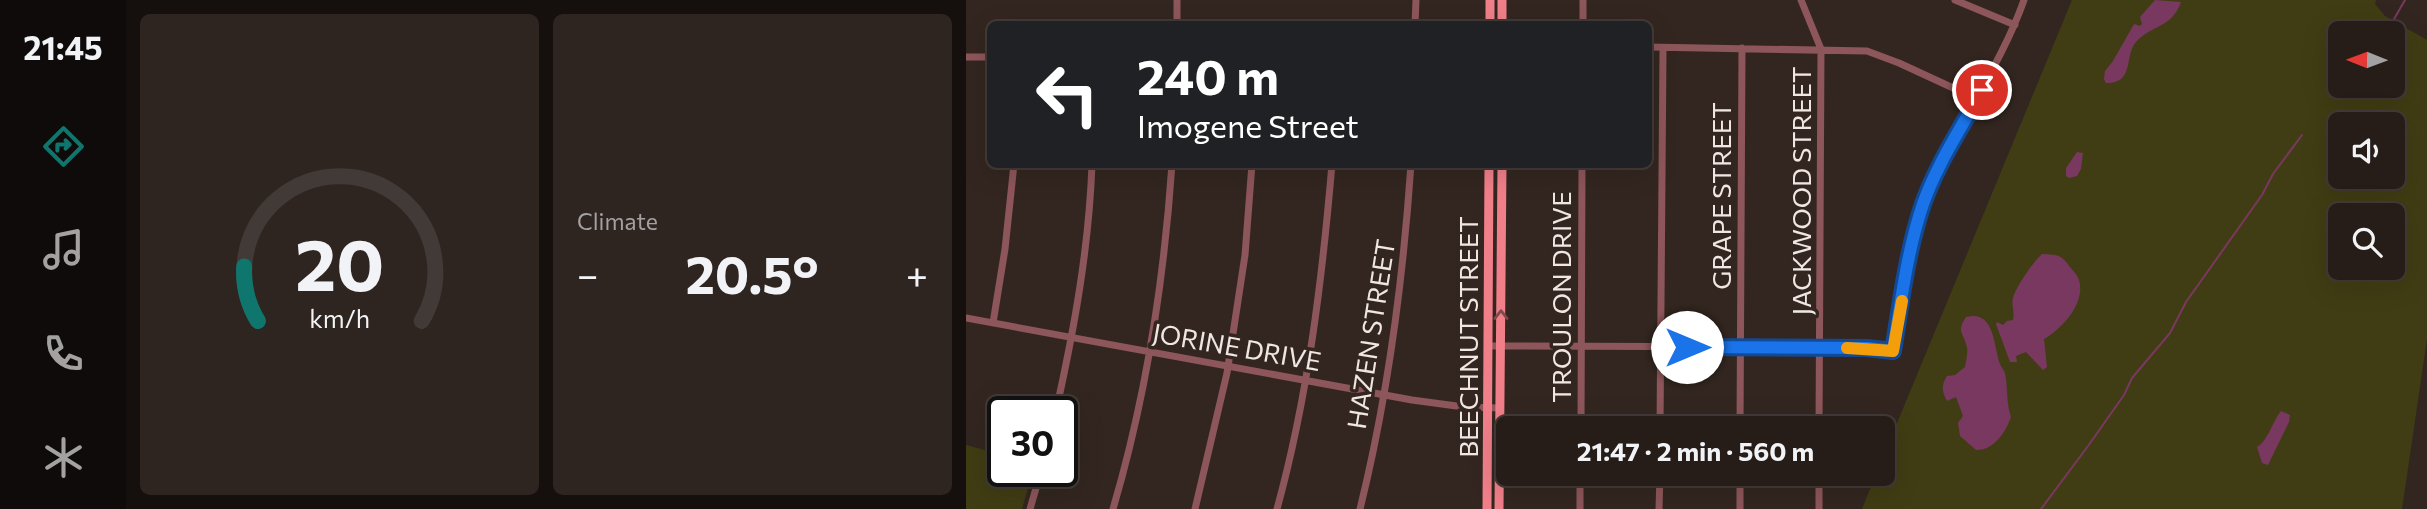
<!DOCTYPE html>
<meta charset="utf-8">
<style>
:root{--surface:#261c18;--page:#2e2521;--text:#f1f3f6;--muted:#a4a1a2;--line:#423a37;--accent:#0f766e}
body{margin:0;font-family:Commissioner,sans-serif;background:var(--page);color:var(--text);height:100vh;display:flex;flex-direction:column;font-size:26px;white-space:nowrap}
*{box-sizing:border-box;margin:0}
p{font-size:23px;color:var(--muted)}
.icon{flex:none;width:38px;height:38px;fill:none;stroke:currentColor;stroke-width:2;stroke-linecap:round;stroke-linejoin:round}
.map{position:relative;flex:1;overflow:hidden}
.side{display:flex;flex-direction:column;gap:14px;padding:14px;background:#150f0d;width:840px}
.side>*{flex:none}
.guide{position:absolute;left:21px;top:21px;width:665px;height:147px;border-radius:10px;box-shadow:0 7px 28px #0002,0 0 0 2px var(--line);background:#202124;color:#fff;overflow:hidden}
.needle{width:46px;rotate:271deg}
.controls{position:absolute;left:1362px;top:21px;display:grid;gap:14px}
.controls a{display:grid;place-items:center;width:77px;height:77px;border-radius:10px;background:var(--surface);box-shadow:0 7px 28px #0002,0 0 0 2px var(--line);font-size:35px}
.speed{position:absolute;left:21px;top:396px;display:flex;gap:14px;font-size:35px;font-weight:700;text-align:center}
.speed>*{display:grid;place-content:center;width:91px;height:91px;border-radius:50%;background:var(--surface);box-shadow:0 7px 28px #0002,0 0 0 2px var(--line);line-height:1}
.speed .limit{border:4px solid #111;border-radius:10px;background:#fff;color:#111}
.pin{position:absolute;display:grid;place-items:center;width:60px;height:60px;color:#fff;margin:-30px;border:4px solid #fff;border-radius:50%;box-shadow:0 2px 7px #0007}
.me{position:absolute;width:77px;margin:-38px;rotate:90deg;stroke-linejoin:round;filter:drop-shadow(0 0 5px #0008)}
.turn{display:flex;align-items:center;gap:24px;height:147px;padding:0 35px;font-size:32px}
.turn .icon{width:91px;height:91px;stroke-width:2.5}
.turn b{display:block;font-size:49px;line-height:60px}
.big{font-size:52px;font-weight:700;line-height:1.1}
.side .card{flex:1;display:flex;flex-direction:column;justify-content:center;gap:10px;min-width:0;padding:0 24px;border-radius:10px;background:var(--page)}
.side .dial{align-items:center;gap:0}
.dial svg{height:182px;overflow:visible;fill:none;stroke:var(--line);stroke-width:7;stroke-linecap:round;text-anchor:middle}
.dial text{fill:var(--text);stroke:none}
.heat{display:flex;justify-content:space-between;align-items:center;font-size:38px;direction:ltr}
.side .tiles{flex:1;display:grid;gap:14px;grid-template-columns:repeat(2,1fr)}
.trip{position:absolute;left:530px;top:416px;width:399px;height:70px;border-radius:10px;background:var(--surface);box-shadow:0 7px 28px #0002,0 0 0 2px var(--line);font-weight:700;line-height:70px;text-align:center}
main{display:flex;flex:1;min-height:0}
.dock{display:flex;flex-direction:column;width:126px;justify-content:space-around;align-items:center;background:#0f0b0a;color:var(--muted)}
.dock .icon{width:49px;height:49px}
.dock .on{color:var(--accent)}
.dock b{font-size:32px;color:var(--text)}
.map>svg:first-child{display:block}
.green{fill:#403d14;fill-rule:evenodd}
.water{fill:#79385f}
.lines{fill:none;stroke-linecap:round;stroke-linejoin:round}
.stream{stroke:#79385f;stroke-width:2}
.minor{stroke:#8d565a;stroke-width:7}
.major{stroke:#f07f89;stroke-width:9}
.oneway{stroke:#7f4a4a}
.route-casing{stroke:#114b97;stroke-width:18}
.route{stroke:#1a73e8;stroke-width:12}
.slow{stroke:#f59e0b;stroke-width:12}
.labels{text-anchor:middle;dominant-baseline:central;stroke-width:7;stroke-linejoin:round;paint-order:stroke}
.street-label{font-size:26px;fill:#f0e7e3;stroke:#332620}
</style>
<main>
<nav class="dock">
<b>21:45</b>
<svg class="icon on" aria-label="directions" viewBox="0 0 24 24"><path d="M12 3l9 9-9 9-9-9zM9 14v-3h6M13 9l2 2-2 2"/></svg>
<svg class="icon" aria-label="music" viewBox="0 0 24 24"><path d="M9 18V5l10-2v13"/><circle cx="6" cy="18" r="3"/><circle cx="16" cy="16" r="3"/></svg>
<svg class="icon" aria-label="phone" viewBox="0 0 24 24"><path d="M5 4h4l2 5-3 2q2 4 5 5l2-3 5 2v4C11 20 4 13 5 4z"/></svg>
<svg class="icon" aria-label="climate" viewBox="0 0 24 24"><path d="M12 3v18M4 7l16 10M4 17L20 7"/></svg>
</nav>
<section class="side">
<div class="tiles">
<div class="card dial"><svg viewBox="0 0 100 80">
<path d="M14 69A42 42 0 1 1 86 69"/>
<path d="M14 69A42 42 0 0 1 8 45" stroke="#0f766e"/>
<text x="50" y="56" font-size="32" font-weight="700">20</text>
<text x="50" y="72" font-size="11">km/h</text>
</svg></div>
<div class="card"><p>Climate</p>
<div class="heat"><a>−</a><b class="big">20.5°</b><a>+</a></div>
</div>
</div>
</section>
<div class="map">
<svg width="1461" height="509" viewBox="0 0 1461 509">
<rect width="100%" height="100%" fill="#332620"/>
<path class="green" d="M1106 0H1410L1409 4 1419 16 1461 40V339L1436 509H896L910 474H917V457ZM1374 33H1426V86H1374ZM1374 124H1426V177H1374ZM1374 215H1426V268H1374Z
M0 445 37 455V471H67L56 509H0Z"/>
<path class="water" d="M1189 0 1215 2C1206 28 1187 24 1170 42 1158 55 1169 84 1140 83L1138 79 1139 71 1147 61 1168 24 1174 26 1176 24 1174 17Z
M1111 152 1117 153 1115 169 1111 176 1103 178 1100 176V168Z
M1076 254C1092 255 1095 254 1104 267 1107 271 1111 274 1113 280 1120 303 1096 329 1078 339L1081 367 1077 370 1060 352 1050 356 1051 362H1044L1030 324 1031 322 1037 325 1041 321 1047 320C1049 312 1045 305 1047 298 1050 287 1067 262 1076 254Z
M1006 316C1029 315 1028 348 1034 364 1035 367 1038 370 1039 373 1042 388 1040 402 1045 417 1040 432 1027 451 1010 450L994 436 992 423 997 416 990 397 981 401C976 392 975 385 981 376L989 375 999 367C1000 360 1003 351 1000 344 996 331 991 331 1000 317Z
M1315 411 1324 415 1323 422 1302 465 1296 463 1291 447C1302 441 1306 422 1315 411Z"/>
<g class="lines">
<path class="stream" d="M1420 33 1439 0
M1075 509 1122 446 1158 395 1166 378 1204 333 1220 302 1296 195 1307 174 1336 135"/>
<path class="minor" d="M835 0 855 49 853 429
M989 0 1049 25
M211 24V0
M449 24 450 0
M617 24V0
M682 47 901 51 933 63 1011 99
M0 57H24
M0 318 446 400 498 407 534 408
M27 323 39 249 48 164
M523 346 854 347 927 351C935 303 941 245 959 200 986 130 1033 71 1058 0
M90 411C108 330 123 248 126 164
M615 429 616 164
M694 429 697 48
M774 429 776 48
M64 509 75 471
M147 509C180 397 198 281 206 164
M229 509 261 373 279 255 286 164
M311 509C342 396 356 281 366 164
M394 509C422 396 437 281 445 164
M614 509V474
M693 509 694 474
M774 509V474
M853 509V474"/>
<path class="major" d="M524 24V0
M536 24V0
M521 509 523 164
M533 509 536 164"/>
</g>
<defs><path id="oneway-chevron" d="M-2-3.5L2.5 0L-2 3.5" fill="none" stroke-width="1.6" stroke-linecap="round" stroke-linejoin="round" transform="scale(1.75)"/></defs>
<use class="oneway" href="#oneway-chevron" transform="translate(535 315) rotate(-90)"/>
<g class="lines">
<g class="route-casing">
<path id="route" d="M721 347 901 348 927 351C935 302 941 251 957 204 971 164 996 127 1016 90"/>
</g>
<use href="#route" class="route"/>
<path class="slow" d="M881 348 927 351 936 301"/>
</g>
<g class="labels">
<g class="street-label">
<text transform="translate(834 191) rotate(-90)">JACKWOOD STREET</text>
<text transform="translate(754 196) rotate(-90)">GRAPE STREET</text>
<text transform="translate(594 297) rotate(-90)">TROULON DRIVE</text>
<text transform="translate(404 334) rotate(-81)">HAZEN STREET</text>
<text transform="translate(501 337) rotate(-90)">BEECHNUT STREET</text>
<text transform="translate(271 346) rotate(10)">JORINE DRIVE</text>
</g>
</g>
</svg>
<div class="controls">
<a><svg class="needle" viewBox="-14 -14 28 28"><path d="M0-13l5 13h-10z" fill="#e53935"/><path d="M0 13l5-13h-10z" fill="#a4a1a2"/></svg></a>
<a><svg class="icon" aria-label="sound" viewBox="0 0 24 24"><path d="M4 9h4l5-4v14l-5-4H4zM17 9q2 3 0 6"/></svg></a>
<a><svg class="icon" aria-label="search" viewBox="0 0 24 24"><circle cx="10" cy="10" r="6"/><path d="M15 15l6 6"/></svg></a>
</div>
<div class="speed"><div class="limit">30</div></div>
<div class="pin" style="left:1016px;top:90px;background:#d93025"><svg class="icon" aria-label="arrive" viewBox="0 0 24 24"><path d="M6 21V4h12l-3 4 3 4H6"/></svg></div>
<svg class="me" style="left:721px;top:347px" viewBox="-20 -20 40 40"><circle r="19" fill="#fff"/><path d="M0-13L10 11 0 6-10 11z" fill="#1a73e8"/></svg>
<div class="trip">21:47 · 2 min · 560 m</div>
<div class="guide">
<div class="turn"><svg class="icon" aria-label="left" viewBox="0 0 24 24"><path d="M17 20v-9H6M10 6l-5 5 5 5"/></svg><div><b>240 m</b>Imogene Street</div></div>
</div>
</div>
</main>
